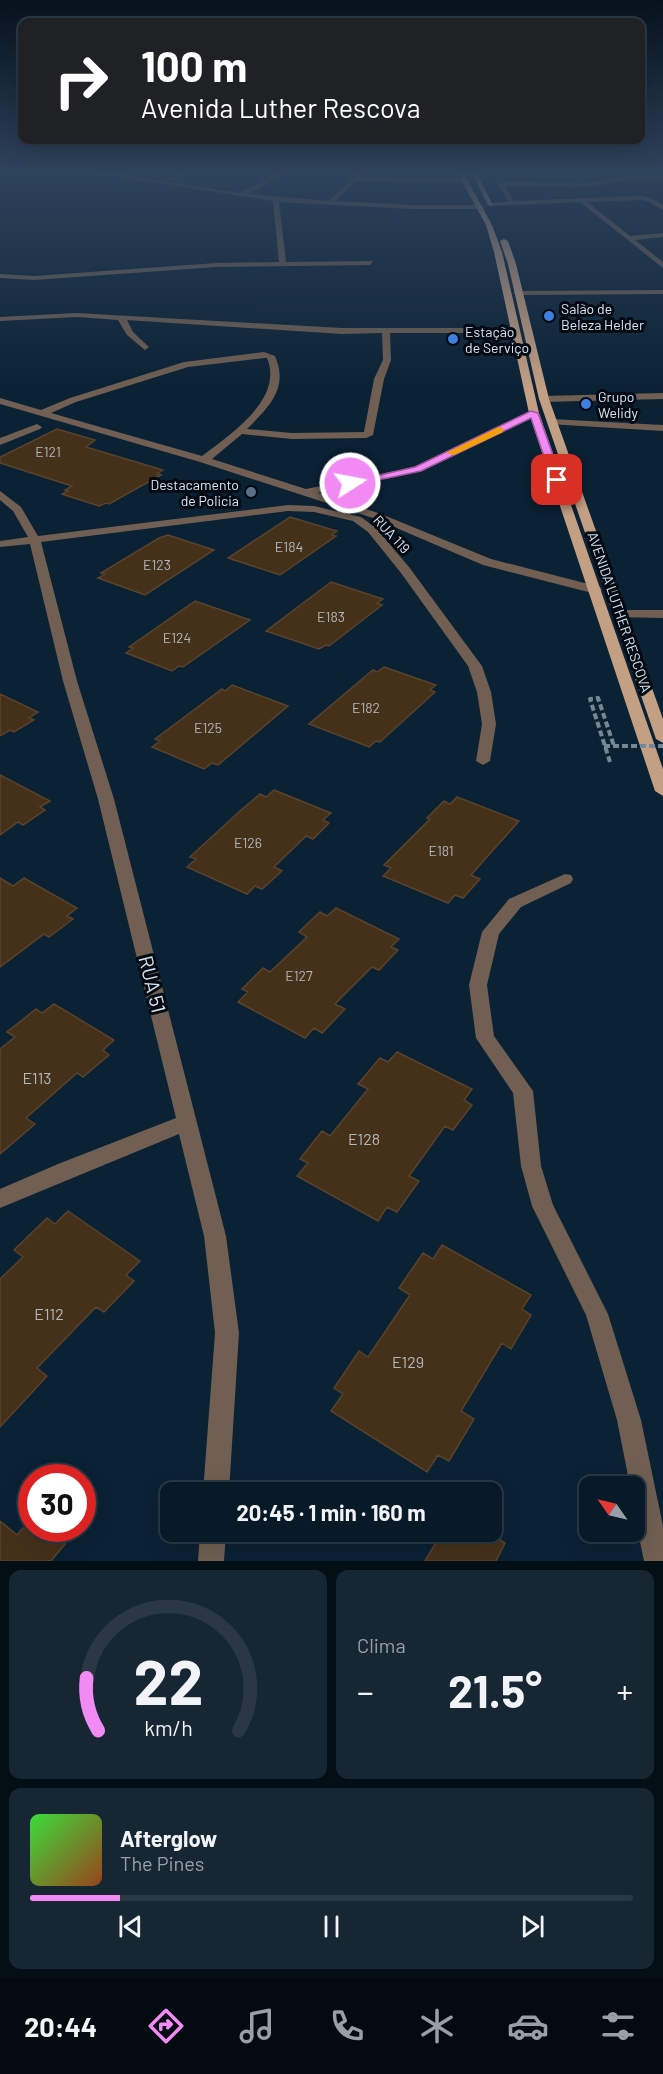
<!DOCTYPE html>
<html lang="pt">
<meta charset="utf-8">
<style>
:root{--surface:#081927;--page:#162633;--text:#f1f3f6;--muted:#98a0a7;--line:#293844;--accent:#f28af3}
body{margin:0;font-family:Barlow,sans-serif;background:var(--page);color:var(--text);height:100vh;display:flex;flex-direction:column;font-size:22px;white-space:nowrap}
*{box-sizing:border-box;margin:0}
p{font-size:20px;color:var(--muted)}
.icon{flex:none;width:33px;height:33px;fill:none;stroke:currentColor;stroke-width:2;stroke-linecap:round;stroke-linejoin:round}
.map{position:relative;height:1561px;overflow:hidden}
.sheet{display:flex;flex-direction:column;gap:9px;padding:9px;background:#040e15;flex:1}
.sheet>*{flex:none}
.top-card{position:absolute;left:18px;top:18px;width:627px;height:126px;border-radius:12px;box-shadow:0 6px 24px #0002,0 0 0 2px var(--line);background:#202124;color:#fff;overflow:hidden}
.needle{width:39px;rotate:304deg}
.fabs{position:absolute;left:579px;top:1476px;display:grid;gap:12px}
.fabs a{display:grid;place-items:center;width:66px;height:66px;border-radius:12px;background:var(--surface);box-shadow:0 6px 24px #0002,0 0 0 2px var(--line);font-size:30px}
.speed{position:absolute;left:18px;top:1464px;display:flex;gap:12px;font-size:30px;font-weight:700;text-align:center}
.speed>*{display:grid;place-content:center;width:78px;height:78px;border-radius:50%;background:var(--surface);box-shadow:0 6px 24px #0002,0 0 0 2px var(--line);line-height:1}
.speed .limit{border:9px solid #d22;background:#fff;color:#111}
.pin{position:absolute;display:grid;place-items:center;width:51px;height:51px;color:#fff;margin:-26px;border-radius:12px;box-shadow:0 3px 9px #0006}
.me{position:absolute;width:66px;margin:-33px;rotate:79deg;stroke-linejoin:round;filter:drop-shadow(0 0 4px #0008)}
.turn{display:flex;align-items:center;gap:21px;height:126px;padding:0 24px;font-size:27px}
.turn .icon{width:78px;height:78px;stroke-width:2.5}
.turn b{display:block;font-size:42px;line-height:51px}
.big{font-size:45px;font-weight:700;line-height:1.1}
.sheet .tile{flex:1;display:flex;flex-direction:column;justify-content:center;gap:9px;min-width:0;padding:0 21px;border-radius:12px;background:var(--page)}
.sheet .dial{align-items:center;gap:0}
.dial svg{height:156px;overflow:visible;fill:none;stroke:var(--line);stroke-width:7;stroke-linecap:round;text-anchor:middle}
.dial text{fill:var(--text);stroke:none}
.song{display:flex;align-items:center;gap:18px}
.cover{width:72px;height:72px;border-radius:9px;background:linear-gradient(135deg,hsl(120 70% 55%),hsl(20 70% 35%))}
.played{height:6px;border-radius:3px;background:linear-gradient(90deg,var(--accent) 15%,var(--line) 15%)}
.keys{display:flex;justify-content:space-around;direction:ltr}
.heat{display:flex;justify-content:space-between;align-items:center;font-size:33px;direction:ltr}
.sheet .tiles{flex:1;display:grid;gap:9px;grid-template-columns:1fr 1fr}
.tile:last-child{grid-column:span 2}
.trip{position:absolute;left:160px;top:1482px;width:342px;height:60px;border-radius:12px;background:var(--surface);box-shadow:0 6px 24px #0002,0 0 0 2px var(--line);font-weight:700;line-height:60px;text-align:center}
.dock{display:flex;height:96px;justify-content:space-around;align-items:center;background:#030a10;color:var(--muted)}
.dock .icon{width:42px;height:42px}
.dock .current{color:var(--accent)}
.dock b{font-size:27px;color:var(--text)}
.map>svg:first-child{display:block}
.building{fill:#45301a;stroke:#59432c;stroke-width:1.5}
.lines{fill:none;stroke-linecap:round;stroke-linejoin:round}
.path{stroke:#768898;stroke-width:4;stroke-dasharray:6 3;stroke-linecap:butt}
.minor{fill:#705f52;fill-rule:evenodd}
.major{fill:#c39f84;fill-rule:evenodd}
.path-bridge{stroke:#768898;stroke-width:4;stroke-dasharray:6 3;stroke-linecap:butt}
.route{fill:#f28af3;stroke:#9d5a9e;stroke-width:1.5}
.slow{fill:#f59e0b}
.shop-dot{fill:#3f7fe0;stroke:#030a12;stroke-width:2}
.service-dot{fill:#5c6f8a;stroke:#030a12;stroke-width:2}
.labels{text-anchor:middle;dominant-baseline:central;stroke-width:6;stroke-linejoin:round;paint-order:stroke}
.far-poi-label{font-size:14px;fill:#d7e5f2;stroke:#030a12;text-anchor:start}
.number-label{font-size:14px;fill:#b2b8bc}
.far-street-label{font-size:14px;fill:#d7e5f2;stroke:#030a12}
.near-number-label{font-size:16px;fill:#b2b8bc}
.near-street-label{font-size:20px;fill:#d7e5f2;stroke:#030a12}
</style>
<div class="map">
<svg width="663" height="1561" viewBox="0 0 663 1561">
<rect width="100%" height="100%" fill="#0b2134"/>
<path class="building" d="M57 429 95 440 86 447 163 470 157 474 161 475 109 504 106 503 99 506 62 494 68 491 65 490 72 486 0 463V457Z
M290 517 337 531 332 535 336 536 280 575 228 558Z
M168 535 214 550 145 595 98 578 105 574 101 573 159 538Z
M331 582 383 599 377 603 382 605 329 646 326 645 319 649 266 631Z
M195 601 250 620 183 667 179 666 172 671 126 653 133 648 129 647Z
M384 667 436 685 430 690 435 692 380 742 376 741 369 747 309 724 373 670 377 672Z
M232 685 288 706 218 765 212 763 204 769 152 747 160 741 155 739 222 689 225 691Z
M0 694 38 712 29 718 34 720 14 732 10 730 0 736Z
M0 775 50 801 40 807 45 810 23 825 18 822 0 835Z
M274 790 331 813 323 820 329 823 313 839 306 836 274 867 282 871 262 889 255 886 247 894 187 867 196 859 190 857 241 810 260 794 266 797Z
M457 797 519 821 471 875 480 879 463 898 455 895 448 903 383 876 391 868 384 865 430 819 427 818 444 801 450 804Z
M0 878 13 886 24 878 77 908 67 916 73 919 49 937 44 934 0 967Z
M336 908 399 939 391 947 398 950 379 970 372 967 335 1004 345 1009 322 1033 314 1028 305 1038 238 1002 248 992 242 989 263 968 270 972 307 937 299 932 320 912 327 916Z
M54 1004 114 1040 103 1050 109 1055 83 1077 77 1073 26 1118 35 1124 0 1154V1049L15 1037 7 1032 36 1009 42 1013Z
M397 1052 472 1089 464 1100 472 1105 453 1130 445 1126 409 1176 419 1181 397 1212 387 1207 378 1221 297 1176 308 1163 300 1159 322 1131 330 1136 368 1089 358 1084 380 1058 388 1062Z
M68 1211 140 1261 126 1275 134 1281 104 1312 96 1307 37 1368 47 1376 0 1427V1279L23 1257 14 1250 47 1218 55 1224Z
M442 1245 531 1295 522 1309 531 1315 511 1349 502 1343 461 1411 474 1419 449 1461 438 1455 427 1472 331 1411 343 1394 334 1388 359 1351 368 1357 410 1295 399 1288 423 1253 433 1259Z
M0 1521 17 1535 23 1528H47L65 1544 51 1561H0Z
M442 1532H488L505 1543 496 1561H425Z"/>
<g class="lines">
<path class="path" d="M610 762 590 699 598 698 614 746"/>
<path class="minor" d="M74 170H90L160 181 188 170H197L168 182 240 193 283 170H291L248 194 329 201 361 170 364 172 359 177 466 179 468 182 356 181 336 201 411 205H481L484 207 481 209H411L279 202 286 262 373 261 370 265 217 267 34 280 0 278V274L34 276 217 263 279 262 273 201Z
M481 170H497L474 175 471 173Z
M663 175V179L620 181 588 187 505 186 514 201 641 196 651 198 663 205V210L647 201 641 200 587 202 630 236 663 233V237L635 240 663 262V268L580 202 490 206 487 204 508 201 498 184 501 182 588 183 620 177Z
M663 290V294L517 295 513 293 517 291Z
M77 313 342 328H517L518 330 514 333H390L391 360 384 379 373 435 366 438 292 439 242 434 212 459 306 489 414 467 531 411H537V415L421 471 318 493 381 514 491 559 600 587 602 590 596 594 483 565 373 518 200 462 0 404V398L41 410 70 398 184 362 264 352 275 356C289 388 269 407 247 429L292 433 364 432 374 379 383 360 382 333 342 334 127 320 133 332 149 347 145 350 127 335 118 320 77 317 0 321V317ZM264 358H267C284 399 231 434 202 456L51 413 76 402 188 367Z
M663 393V399L544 402 539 399 544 396Z
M551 419 663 425V431L548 424V420Z
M37 424 42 427 40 429 0 445V438Z
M0 491 21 507 38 536 288 505 314 506 361 517 376 528 409 567 482 666 491 692 496 724 490 761 483 765 476 761 482 724 477 692 468 666 401 573 368 532 353 521 314 512 288 511 41 542 77 681 114 799 226 1236 239 1333 229 1492H203L215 1333 204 1236 179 1134 0 1208V1189L58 1164 176 1118 98 799 63 681 30 544 0 547V541L28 537 13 511 0 500Z
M620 610H663V618L616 617 614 614Z
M565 874 571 875 573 879 571 883 521 907 499 934 487 985 494 1036 533 1091 541 1166 553 1205 608 1314 641 1420 663 1526V1561H644L634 1513V1486H630L617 1420 586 1315 532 1206 521 1166 513 1093 476 1038 469 985 482 932 509 899Z
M200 1532H226L224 1561H198Z"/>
<path class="major" d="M456 170H462L492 225 502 252 539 413 663 769V796L655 791 529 413 494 252 486 225Z
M470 170H476L493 206 488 205Z
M504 239 508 241 516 264 549 399 663 719V743L656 739 539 399 508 264 500 241Z"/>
<path class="path-bridge" d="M604 746H663"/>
</g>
<linearGradient id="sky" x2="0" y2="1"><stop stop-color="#06121d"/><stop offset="0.44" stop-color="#2e435c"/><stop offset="1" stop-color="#2e435c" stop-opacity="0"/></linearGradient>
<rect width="663" height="389" fill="url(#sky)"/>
<path class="route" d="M531 411 538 413 562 480 561 482 552 480 531 418 421 471 350 486 345 483 415 467Z"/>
<path class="slow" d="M499 427 503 428V432L454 455 446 453Z"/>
<g class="shop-dot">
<circle cx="549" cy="316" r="6"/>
<circle cx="453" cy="339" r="6"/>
<circle cx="586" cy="404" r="6"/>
</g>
<circle class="service-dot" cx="251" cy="492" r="6"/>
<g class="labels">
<g class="far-poi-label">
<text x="561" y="308">Salão de<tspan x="561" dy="16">Beleza Helder</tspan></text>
<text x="465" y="331">Estação<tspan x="465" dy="16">de Serviço</tspan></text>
<text x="598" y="396">Grupo<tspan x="598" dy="16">Welidy</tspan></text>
<text x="239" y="484" text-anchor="end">Destacamento<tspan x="239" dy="16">de Policia</tspan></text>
</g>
<g class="number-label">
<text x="48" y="451">E121</text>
<text x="289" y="546">E184</text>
<text x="157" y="564">E123</text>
<text x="331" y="616">E183</text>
<text x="177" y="637">E124</text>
<text x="366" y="707">E182</text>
<text x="208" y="727">E125</text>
<text x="248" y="842">E126</text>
<text x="441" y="850">E181</text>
<text x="299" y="975">E127</text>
</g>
<g class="far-street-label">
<text transform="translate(392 534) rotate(47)">RUA 119</text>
<text transform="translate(620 612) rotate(71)">AVENIDA LUTHER RESCOVA</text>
</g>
<g class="near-number-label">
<text x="37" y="1077">E113</text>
<text x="364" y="1138">E128</text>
<text x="49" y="1313">E112</text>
<text x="408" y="1361">E129</text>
</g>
<g class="near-street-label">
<text transform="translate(153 984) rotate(76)">RUA 51</text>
</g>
</g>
</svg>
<div class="fabs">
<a><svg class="needle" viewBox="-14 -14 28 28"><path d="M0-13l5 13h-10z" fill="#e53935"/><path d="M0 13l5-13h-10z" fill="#98a0a7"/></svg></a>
</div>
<div class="speed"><div class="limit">30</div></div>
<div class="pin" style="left:557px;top:480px;background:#d93025"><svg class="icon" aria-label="arrive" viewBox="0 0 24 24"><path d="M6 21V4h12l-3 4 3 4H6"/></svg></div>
<svg class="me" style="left:350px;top:483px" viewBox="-20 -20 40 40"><circle r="17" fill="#f28af3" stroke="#fff" stroke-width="3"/><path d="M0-11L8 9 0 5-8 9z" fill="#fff"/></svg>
<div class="trip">20:45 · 1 min · 160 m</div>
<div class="top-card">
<div class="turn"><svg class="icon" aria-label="right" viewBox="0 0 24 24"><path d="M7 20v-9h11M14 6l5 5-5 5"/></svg><div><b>100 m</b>Avenida Luther Rescova</div></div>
</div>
</div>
<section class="sheet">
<div class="tiles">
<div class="tile dial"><svg viewBox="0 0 100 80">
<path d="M14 69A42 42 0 1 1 86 69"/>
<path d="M14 69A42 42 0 0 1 8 42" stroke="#f28af3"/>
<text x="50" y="56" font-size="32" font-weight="700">22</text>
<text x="50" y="72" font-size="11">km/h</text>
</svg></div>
<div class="tile"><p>Clima</p>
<div class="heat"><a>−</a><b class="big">21.5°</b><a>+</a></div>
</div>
<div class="tile">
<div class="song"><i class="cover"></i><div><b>Afterglow</b><p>The Pines</p></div></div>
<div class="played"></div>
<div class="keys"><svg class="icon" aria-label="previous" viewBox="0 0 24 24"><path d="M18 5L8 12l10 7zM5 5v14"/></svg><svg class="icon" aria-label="pause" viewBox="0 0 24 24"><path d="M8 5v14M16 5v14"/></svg><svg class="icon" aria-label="next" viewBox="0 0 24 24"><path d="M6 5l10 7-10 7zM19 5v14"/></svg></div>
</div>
</div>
</section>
<nav class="dock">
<b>20:44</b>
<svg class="icon current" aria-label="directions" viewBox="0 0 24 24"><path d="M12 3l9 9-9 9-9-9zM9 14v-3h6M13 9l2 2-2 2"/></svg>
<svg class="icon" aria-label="music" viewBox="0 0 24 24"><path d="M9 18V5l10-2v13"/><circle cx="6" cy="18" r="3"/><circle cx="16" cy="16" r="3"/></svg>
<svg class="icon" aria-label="phone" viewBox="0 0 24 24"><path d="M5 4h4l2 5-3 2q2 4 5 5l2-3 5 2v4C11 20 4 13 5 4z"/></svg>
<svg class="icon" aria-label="climate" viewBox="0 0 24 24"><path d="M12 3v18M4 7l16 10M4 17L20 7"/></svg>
<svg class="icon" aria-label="car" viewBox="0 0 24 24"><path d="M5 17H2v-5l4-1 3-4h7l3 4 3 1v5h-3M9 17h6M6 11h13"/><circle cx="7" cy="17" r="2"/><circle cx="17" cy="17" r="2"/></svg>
<svg class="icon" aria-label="filters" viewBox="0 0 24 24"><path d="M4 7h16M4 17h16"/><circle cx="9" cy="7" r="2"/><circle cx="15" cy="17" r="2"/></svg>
</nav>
